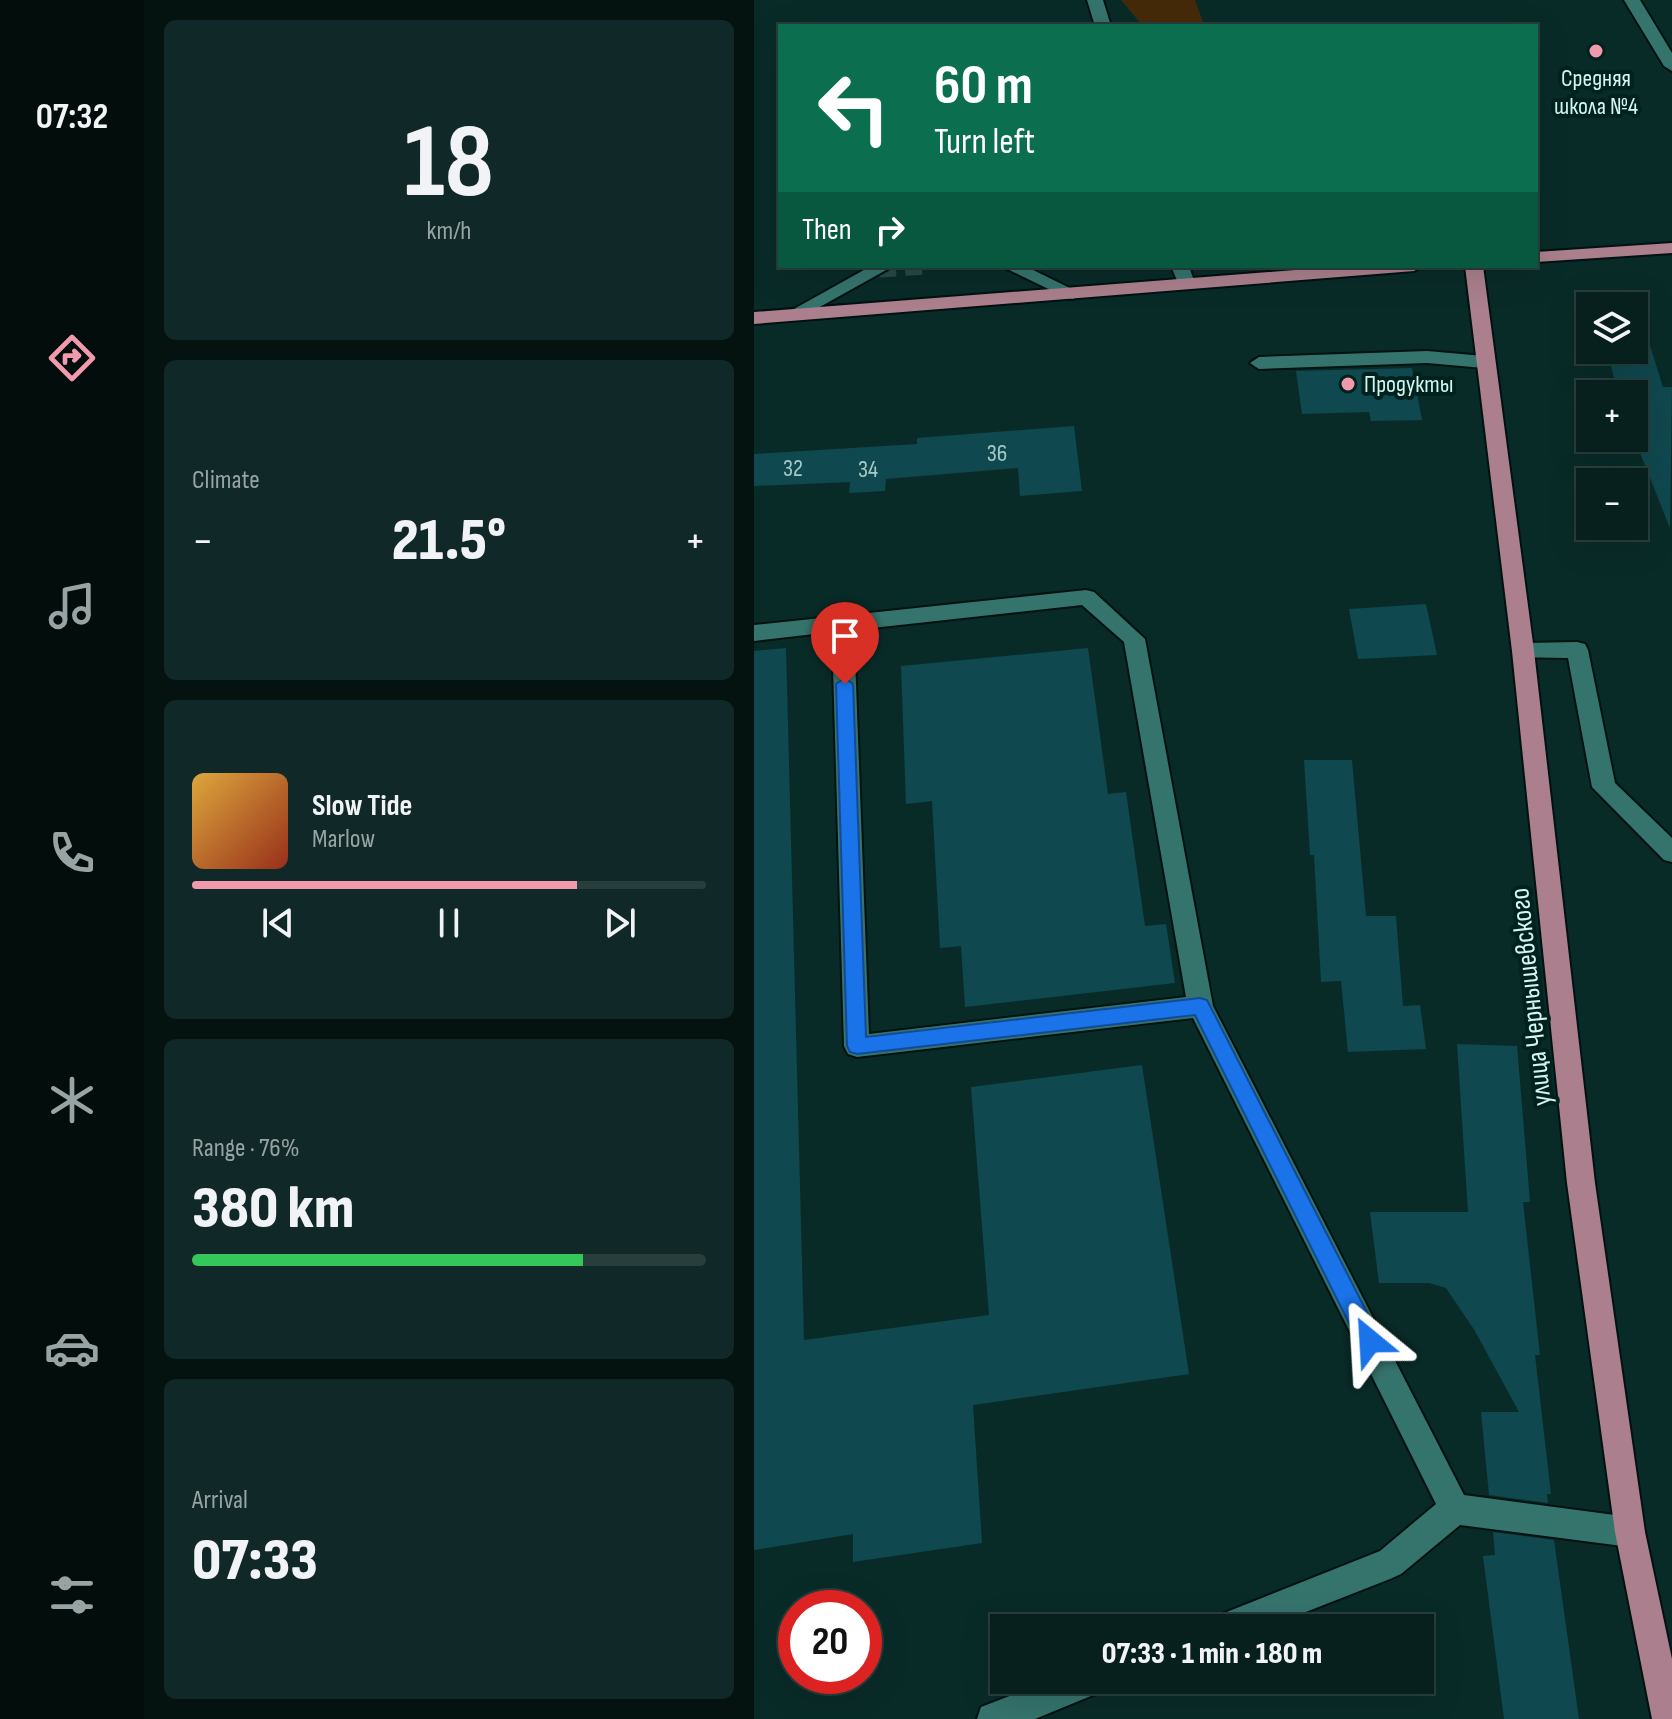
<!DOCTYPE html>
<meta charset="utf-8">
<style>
:root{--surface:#07201e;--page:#102827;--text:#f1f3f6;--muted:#98a3a4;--line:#283e3c;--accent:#f29aad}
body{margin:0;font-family:"Sofia Sans Condensed",sans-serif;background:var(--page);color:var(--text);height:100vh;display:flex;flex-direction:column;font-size:30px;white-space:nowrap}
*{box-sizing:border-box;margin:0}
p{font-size:26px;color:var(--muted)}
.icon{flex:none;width:44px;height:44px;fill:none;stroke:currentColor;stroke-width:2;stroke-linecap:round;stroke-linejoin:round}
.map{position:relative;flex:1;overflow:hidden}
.drawer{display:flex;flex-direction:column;gap:20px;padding:20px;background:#041210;width:610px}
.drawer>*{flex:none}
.hud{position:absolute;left:24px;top:24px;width:760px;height:244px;border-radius:0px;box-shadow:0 8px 32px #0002,0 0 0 2px var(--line);background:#0b6e4f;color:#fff;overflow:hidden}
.buttons{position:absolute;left:822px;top:292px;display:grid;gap:16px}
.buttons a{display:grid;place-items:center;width:72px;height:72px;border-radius:0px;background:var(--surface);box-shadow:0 8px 32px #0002,0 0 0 2px var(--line);font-size:40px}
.speed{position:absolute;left:24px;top:1590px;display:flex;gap:16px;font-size:40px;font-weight:700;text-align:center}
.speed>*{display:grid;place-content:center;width:104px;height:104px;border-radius:50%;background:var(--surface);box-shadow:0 8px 32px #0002,0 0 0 2px var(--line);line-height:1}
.speed .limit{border:12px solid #d22;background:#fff;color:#111}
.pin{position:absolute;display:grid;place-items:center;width:68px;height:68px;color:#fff;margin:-82px -34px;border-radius:50% 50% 50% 0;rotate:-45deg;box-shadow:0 0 8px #0007}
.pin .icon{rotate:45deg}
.me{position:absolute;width:88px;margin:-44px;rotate:333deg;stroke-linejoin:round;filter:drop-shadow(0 0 6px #0008)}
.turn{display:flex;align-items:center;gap:28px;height:168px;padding:0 24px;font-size:36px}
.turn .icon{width:104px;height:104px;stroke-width:2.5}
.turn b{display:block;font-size:56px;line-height:68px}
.then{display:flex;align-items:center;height:76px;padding:0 24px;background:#0003;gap:16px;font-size:30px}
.big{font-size:60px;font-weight:800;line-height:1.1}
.drawer .tile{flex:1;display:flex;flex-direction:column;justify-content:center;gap:12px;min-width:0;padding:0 28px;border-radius:12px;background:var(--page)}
.drawer .dial{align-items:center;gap:0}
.dial b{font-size:104px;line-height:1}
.song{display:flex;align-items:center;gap:24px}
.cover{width:96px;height:96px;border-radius:12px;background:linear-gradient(135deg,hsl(40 70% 55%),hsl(10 70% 35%))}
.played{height:8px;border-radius:4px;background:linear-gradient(90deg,var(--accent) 75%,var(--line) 75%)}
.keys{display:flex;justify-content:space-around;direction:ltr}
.heat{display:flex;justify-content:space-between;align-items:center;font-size:44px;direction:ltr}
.charge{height:12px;border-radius:6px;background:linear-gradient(90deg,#34c759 76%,var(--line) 0)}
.trip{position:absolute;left:236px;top:1614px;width:444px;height:80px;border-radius:0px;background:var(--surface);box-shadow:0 8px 32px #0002,0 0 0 2px var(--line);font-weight:800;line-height:80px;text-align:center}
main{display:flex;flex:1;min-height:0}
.menu{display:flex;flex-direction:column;width:144px;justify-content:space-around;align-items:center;background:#030d0c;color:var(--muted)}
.menu .icon{width:56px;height:56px}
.menu .selected{color:var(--accent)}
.menu b{font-size:36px;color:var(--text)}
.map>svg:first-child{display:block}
.green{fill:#452a0a}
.building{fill:#0f484e}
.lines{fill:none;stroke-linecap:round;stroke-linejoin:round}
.minor-tunnel{stroke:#284946;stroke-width:17;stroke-dasharray:17 9;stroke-linecap:butt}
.minor-casing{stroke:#011210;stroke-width:4}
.major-casing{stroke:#011210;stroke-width:4}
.minor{fill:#35746d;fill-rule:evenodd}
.major{fill:#ab7f8d;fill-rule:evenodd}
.route{fill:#1a73e8;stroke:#114b97;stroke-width:2}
.poi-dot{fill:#f29aad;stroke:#00221e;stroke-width:3}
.labels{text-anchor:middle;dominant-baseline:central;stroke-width:8;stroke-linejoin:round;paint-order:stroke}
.far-poi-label{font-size:24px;fill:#d5f5f0;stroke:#00221e}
.number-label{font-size:24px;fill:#a4cac8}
.street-label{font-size:28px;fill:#d5f5f0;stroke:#00221e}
</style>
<main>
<nav class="menu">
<b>07:32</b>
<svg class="icon selected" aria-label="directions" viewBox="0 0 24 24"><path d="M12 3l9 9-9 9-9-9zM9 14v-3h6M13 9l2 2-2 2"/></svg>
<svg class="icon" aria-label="music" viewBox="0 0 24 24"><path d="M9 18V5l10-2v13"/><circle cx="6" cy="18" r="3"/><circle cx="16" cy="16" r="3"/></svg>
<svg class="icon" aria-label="phone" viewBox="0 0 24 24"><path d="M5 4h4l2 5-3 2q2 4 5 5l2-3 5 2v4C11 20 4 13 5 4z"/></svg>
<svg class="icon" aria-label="climate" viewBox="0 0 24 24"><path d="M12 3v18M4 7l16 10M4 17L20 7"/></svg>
<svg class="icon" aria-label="car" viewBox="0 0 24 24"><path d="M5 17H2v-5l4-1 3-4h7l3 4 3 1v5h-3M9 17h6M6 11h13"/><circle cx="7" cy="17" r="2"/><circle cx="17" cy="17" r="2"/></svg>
<svg class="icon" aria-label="filters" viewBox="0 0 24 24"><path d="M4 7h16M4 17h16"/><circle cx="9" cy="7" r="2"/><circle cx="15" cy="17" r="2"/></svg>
</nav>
<section class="drawer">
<div class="tile dial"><b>18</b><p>km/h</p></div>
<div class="tile"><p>Climate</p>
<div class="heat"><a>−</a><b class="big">21.5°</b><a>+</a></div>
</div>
<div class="tile">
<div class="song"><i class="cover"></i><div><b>Slow Tide</b><p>Marlow</p></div></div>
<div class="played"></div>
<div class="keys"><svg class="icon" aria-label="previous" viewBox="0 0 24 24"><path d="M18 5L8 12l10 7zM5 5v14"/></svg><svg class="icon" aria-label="pause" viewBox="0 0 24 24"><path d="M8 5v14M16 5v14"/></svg><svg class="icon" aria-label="next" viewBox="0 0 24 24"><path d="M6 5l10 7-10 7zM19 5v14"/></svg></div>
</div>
<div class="tile"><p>Range · 76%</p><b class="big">380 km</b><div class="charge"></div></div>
<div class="tile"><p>Arrival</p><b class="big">07:33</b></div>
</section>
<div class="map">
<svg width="918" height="1719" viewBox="0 0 918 1719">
<rect width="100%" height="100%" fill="#092b28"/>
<path class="green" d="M367 0H441L449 22 448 26H389Z"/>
<path class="building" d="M888 320 909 387H918L916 528 880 438V394H864L853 350H880V322Z
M658 368 668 420 617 421 615 412 548 414 542 371Z
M320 426 328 491 266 496 264 468 132 479 131 491 95 493 96 482 0 486V454L163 444V438Z
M672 604 683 655 604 659 595 609Z
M32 648 50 1340 235 1315 217 1087 388 1065 435 1374 219 1405 228 1543 99 1562V1534L0 1550V651Z
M334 648 354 794 372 792 391 926 412 924 421 983 211 1007 207 946 186 948 178 801 152 804 147 666Z
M550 760H598L612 916H642L649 1006 666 1005 672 1049 594 1052 587 981 567 982 560 855H556Z
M703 1044 763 1046 776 1202H769L786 1355H781L797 1494H793L794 1503 735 1495 727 1412H765L721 1331 692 1288 675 1283H625L616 1212H714Z
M739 1532 800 1540 825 1719H750L729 1556 741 1555Z"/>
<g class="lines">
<path class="minor-tunnel" d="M125 269 173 266"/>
<g class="minor-casing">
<path id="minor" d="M333 0H349L357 26H341Z
M870 0H886L918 53V71L910 66Z
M117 266H132L134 269 46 318H34L31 314Z
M247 266H271L328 294 319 299 313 298Z
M417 266H435L441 284 438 288H426Z
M673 351 730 356 739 362 730 368 673 363 505 369 496 363 505 357Z
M332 590 340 592 391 639 459 1006 710 1495 876 1517 887 1521 891 1532 887 1543 876 1547 706 1525 647 1574 636 1579 511 1628H455L460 1617 626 1551 682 1504 439 1018 103 1057 94 1054 90 1046 78 632 0 641V625ZM328 605 370 642 432 997 115 1034 100 630Z
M823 642 831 644 834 650 861 783 918 838V862L910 860 838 787 814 658 761 657 758 651 761 645 769 643Z
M297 1680H354L349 1691 281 1719H223L227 1707Z"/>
</g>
<g class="major-casing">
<path id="major" d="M918 243V253L782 262V252Z
M592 266H669L660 271 0 324V312Z
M711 266H729L780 651 841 1183 891 1532 918 1659V1719H898L861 1532 813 1183 758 651Z"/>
</g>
<use href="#minor" class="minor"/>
<use href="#major" class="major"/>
</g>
<path class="route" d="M91 678 99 684 112 1037 446 998 453 1000 624 1334 627 1341 624 1349 616 1352 608 1349 441 1015 103 1054 96 1052 93 1046 82 684Z"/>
<g class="poi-dot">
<circle cx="842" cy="51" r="8"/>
<circle cx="594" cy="384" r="8"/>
</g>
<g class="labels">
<g class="far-poi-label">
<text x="842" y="78">Средняя<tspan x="842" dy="28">школа №4</tspan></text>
<text x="610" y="384" text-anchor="start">Продукты</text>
</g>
<g class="number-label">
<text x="243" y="453">36</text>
<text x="39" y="468">32</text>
<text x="114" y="469">34</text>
</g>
<g class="street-label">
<text transform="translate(777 997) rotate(-96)">улица Чернышевского</text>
</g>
</g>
</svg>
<div class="buttons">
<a><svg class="icon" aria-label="layers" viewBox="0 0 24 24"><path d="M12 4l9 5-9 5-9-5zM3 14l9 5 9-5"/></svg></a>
<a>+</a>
<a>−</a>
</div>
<div class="speed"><div class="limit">20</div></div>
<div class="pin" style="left:91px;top:684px;background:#d93025"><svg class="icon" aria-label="arrive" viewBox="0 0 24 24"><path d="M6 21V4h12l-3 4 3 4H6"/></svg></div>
<svg class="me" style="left:616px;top:1341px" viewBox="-20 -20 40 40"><path d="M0-17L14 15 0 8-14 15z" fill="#1a73e8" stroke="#fff" stroke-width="4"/></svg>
<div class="trip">07:33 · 1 min · 180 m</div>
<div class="hud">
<div class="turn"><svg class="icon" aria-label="left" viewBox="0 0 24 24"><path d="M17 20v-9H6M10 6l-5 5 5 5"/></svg><div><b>60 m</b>Turn left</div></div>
<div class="then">Then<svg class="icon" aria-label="right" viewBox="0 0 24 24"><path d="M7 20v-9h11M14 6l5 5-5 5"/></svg></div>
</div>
</div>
</main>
